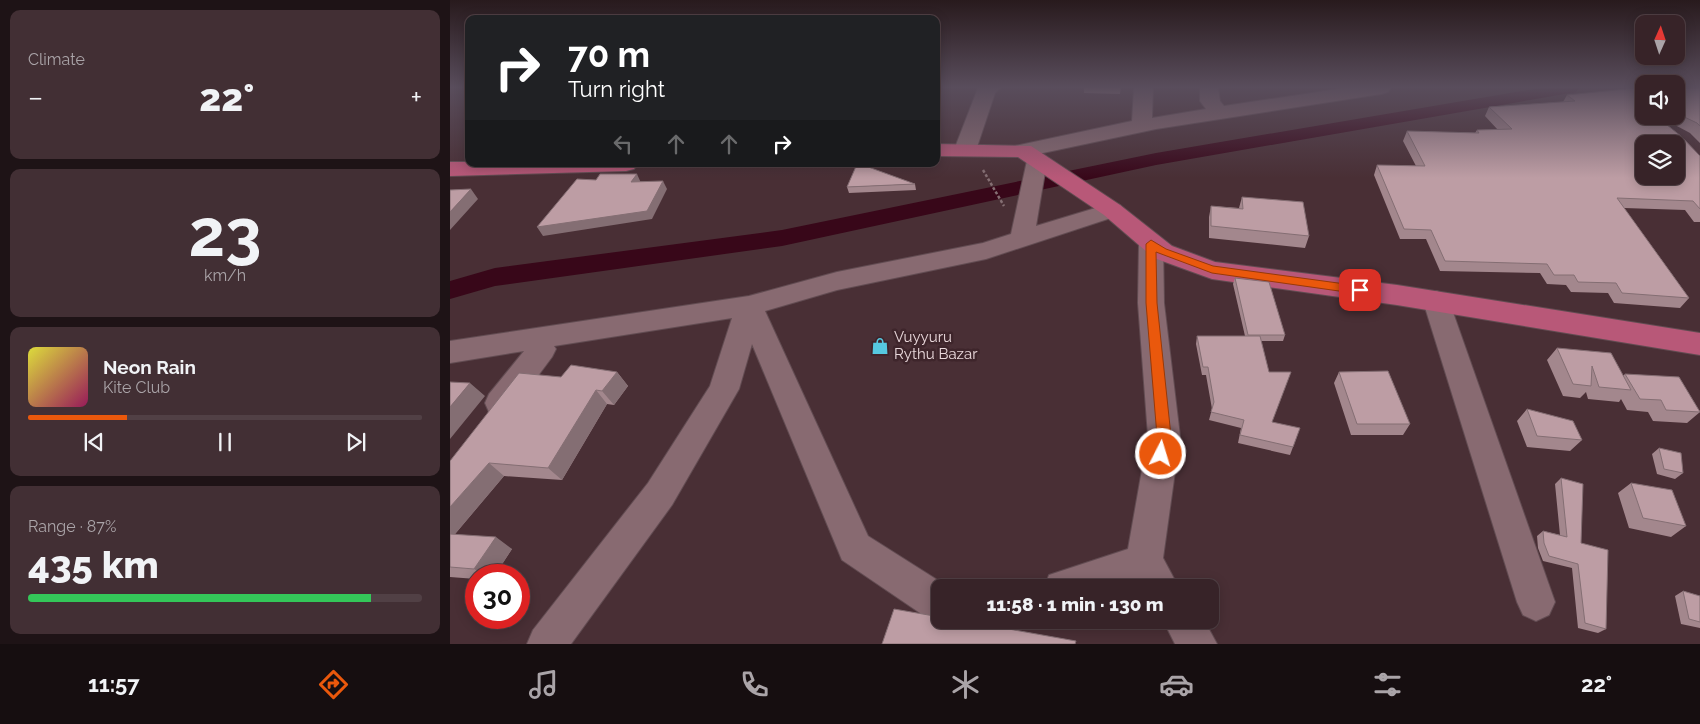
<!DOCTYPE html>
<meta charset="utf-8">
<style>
:root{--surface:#372328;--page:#422f34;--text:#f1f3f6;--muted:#aaa4a8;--line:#514045;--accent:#ea580c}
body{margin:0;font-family:Raleway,sans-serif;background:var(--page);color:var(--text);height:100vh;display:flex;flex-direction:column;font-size:19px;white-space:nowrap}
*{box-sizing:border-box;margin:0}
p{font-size:16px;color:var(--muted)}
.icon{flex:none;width:28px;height:28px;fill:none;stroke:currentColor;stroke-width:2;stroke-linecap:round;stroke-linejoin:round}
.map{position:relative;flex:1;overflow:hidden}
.drawer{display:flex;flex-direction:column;gap:10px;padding:10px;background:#1e1316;width:450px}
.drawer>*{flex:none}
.guide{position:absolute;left:15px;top:15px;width:475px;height:152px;border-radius:10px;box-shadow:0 2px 12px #0003,0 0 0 1px var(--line);background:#202124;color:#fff;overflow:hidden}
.needle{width:32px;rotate:3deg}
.tools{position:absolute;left:1185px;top:15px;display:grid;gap:10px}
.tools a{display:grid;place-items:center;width:50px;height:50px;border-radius:10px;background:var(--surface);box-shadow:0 2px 12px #0003,0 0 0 1px var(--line);font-size:25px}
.speed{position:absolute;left:15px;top:564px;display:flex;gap:10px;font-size:25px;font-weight:700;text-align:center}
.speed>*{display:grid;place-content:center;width:65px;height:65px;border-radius:50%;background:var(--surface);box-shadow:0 2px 12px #0003,0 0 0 1px var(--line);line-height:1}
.speed .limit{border:8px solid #d22;background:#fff;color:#111}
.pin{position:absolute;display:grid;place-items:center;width:42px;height:42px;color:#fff;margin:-21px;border-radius:10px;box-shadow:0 2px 8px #0006}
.me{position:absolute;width:55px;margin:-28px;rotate:5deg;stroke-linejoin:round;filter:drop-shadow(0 0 4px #0008)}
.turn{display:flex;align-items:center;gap:18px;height:105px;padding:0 20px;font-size:22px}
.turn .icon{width:65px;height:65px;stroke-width:2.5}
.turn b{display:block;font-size:35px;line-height:42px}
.lanes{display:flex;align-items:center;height:48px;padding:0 20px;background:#0003;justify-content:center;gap:25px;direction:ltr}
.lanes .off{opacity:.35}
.big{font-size:38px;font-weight:800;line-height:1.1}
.drawer .card{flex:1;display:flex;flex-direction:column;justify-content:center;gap:8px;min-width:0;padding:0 18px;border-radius:10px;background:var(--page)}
.drawer .dial{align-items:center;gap:0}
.dial b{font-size:65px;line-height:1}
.song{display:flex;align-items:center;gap:15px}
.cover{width:60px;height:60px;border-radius:8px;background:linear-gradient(135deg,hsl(60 70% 55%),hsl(330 70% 35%))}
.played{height:5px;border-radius:2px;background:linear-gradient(90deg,var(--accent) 25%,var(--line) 25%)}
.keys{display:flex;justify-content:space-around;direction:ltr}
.heat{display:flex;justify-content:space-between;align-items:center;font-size:28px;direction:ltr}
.charge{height:8px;border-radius:4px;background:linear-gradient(90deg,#34c759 87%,var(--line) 0)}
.trip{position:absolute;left:481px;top:579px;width:288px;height:50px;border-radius:10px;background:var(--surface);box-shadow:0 2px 12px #0003,0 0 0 1px var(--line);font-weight:800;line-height:50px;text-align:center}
.tab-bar{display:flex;height:80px;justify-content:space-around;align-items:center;background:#160e10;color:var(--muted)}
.tab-bar .icon{width:35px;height:35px}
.tab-bar .on{color:var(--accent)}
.tab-bar b{font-size:22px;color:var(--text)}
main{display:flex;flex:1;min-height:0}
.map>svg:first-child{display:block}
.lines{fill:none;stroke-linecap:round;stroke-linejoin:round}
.canal{fill:#380719;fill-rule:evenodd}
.minor-casing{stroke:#624c52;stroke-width:2}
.major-casing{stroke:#624c52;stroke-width:2}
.path{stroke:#856f73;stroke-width:2.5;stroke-dasharray:3 2;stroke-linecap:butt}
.minor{fill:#886a71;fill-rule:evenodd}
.major{fill:#b85878;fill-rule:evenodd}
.wall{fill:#a3878d}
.shaded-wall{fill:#846e73}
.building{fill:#bd9da4;stroke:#846e73;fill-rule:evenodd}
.route{fill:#ea580c;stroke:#983908}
.labels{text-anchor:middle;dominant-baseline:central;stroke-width:5;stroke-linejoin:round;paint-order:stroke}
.poi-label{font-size:15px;fill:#e9d8db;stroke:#3e252b;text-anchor:start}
</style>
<main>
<section class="drawer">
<div class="card"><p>Climate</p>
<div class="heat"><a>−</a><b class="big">22°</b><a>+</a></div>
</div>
<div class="card dial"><b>23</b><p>km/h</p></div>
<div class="card">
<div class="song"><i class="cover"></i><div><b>Neon Rain</b><p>Kite Club</p></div></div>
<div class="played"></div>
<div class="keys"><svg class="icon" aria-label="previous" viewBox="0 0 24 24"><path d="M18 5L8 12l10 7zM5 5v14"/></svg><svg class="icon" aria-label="pause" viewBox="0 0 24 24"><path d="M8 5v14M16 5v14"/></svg><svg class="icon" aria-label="next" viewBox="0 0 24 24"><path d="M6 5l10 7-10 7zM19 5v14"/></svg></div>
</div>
<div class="card"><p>Range · 87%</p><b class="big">435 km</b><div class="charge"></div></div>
</section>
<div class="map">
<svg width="1250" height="644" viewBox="0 0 1250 644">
<rect width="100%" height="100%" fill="#492f35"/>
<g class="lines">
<path class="canal" d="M1090 88H1129L1126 92 1120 93 706 165 332 246 45 286 0 299V281L45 268 332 230 706 153Z"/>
<g class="minor-casing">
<path id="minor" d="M528 88H550L545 93 526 150 523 155 515 156 507 155 504 150Z
M684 88H703L702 118 756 109 750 101V88H768L770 101 774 106 895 88H941L938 92 931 94 706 129 588 154 594 155 597 160 586 226 662 203 670 205 674 210 670 215 536 259 387 290 315 311 418 536 500 588H490V620H492L486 621 473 615 392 560 302 344 289 389 222 505 121 644H77L83 630 198 483 260 386 282 318 104 346 106 349 102 357 61 412 50 416 39 412 35 403 39 394 74 351 0 363V341L299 296 387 272 533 243 561 234 578 156H565L562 151 565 146 682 121Z
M701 235 710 237 713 243 714 303 730 436 713 558 729 588H689L686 582 670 588H594L599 575 678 549 698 436 688 303 689 243 692 237Z
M986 291 995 294 999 301 1105 602 1099 615 1086 621 1073 615 1067 602 973 301 977 294Z
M713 620H754L767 644H725Z"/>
</g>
<g class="major-casing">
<path id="major" d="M486 144 581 146 670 205 722 246 765 262 947 285 1250 333V355L947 305 762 279 704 258 654 215 568 157 486 156Z
M0 162H19V164H187L184 169 176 171 0 176Z"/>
</g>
<path class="path" d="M533 170 554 206"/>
<use href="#minor" class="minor"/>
<use href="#major" class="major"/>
</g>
<path class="wall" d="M634 88H671L670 94 634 93Z
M1226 88H1250V143L1240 133 1210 117 1208 118 1250 156V222H1244L1235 210 1174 208 1239 298 1230 308 1164 303 1158 293 1121 292 1116 285 1097 284 1090 273 990 271 976 239H950L924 175 927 165 966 166 953 141 957 131 1025 133 1027 130H1048L1035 116 1039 107 1113 102 1117 95 1194 116H1226Z
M465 184 466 190 399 193 397 187Z
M792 197 859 236 855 248 759 238V217L761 206 789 208Z
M785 278 835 335 833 341H811L822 422 843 447 840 455 788 443 791 428 759 420 762 409 756 375H752L746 344 747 336H795L783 284Z
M1107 348 1173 376 1175 374 1250 411V412L1237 423 1203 421 1198 412 1177 410 1171 399 1169 402 1138 399 1136 392 1130 398 1113 396 1097 360Z
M167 372 178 386 164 405 157 404 112 480 54 476 5 534 62 549 45 575H26V579L0 577V461L111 377Z
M889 372 960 424 953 435H901L884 383Z
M1077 409 1132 440 1120 451 1077 447 1067 421Z
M1209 448 1233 473 1225 479 1207 474 1202 454Z
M1111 478 1156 629 1148 633 1128 628 1122 568 1093 561 1088 548 1087 536 1093 531 1110 535 1105 484Z
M1181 483 1236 526 1221 537 1179 528 1168 493Z
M1233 591 1250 596V628L1231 624 1225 596Z"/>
<path class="shaded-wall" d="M187 174 191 183 181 182Z
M213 181 217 189 202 219 93 236 87 227Z
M21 189 28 199 0 230V212Z
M167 372 178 386 164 405 152 391Z
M20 383 35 396 0 439V407Z
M146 390 157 404 112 480 98 468Z
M39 463 54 476 0 540V507Z
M46 537 62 549 45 575H34L24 569Z"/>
<path class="building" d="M1186 88H1194V116H1206L1232 137 1250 156V209L1243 201 1167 198 1239 298 1172 293 1166 283 1128 282 1124 275H1104L1097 264 995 261 981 230 954 229 927 165 975 166 957 131 1029 133 1027 130 1062 129 1039 107 1125 101 1117 95ZM1194 144H1226V176H1194Z
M1226 88H1250V126L1247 123 1226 113Z
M407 164H410L465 184 397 187Z
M150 174H187L181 182 213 181 197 211 87 227 127 179 146 180Z
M21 189 0 212V190Z
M792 197 853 202 859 236 761 226V206L793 209Z
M785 278 819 282 835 335H798Z
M747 336H810L819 372H841L822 422 850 428 843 447 790 435 794 420 761 412 764 402 758 367H753Z
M1107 348 1161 353 1181 390 1149 387 1142 366 1141 386 1123 384Z
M121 365 167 372 152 391 146 390 98 468 39 463 0 507V461L69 373 111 377Z
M938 371 960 424H907L889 372Z
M1175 374 1229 377 1250 412 1216 410 1211 400 1190 399Z
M0 382 20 383 0 407Z
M1077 409 1123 421 1132 440 1087 436Z
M1209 448 1231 453 1233 473 1214 469Z
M1111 478 1133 484 1131 543 1158 550 1156 629 1135 623 1128 564 1099 556 1094 543 1093 531 1117 537Z
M1181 483 1222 490 1236 526 1193 518Z
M0 534 46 537 24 569 0 567Z
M1233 591 1250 596V622L1239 619Z
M444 609 490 617V620H508L626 641 625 644H432Z"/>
<linearGradient id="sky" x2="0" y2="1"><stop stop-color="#281a1d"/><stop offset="0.49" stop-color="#594d5c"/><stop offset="1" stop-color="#594d5c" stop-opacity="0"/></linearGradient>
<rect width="1250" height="178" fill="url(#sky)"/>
<path class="route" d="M701 240 716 249 763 266 910 286 915 290 910 294 762 273 706 252 707 303 721 436 716 458H706L704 454 707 436 696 303V244Z"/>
<defs>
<g id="shop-bare" transform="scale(1.35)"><path d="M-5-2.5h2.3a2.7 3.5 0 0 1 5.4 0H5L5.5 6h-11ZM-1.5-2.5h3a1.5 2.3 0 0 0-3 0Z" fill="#56c9e0" stroke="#3e252b" stroke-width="2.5" paint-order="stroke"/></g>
</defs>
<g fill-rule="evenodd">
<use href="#shop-bare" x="430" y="346"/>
</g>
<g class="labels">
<g class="poi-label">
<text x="444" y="337">Vuyyuru<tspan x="444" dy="17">Rythu Bazar</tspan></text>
</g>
</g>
</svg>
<div class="tools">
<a><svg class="needle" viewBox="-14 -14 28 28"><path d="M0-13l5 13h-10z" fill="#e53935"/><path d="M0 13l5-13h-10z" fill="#aaa4a8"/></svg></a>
<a><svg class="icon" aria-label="sound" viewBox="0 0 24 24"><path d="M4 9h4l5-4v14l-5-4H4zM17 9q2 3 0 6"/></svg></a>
<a><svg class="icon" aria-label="layers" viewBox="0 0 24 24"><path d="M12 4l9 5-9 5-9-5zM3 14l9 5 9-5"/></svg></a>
</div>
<div class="speed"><div class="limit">30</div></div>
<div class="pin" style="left:910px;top:290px;background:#d93025"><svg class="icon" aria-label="arrive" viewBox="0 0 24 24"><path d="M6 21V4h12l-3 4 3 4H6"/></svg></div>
<svg class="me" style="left:711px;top:454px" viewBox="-20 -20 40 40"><circle r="17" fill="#ea580c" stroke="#fff" stroke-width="3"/><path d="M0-11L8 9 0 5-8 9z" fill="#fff"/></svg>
<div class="trip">11:58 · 1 min · 130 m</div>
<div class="guide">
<div class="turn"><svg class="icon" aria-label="right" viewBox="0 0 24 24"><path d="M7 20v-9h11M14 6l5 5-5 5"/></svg><div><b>70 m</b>Turn right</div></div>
<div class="lanes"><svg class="icon off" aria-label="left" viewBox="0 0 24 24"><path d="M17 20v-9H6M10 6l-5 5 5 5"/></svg><svg class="icon off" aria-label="ahead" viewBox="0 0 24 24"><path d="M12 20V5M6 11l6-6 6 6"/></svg><svg class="icon off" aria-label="ahead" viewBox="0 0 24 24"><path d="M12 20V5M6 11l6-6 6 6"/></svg><svg class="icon" aria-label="right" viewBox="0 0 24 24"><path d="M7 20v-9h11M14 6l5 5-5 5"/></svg></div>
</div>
</div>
</main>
<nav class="tab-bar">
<b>11:57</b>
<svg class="icon on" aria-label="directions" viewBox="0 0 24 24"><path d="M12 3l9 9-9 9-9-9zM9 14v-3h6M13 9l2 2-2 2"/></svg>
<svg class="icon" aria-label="music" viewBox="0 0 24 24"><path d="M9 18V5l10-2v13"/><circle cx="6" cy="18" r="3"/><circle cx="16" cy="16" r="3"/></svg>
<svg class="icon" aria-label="phone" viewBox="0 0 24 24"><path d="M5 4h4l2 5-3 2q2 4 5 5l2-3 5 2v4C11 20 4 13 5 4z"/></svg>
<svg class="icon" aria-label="climate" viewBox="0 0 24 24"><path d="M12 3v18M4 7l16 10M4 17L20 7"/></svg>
<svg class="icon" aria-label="car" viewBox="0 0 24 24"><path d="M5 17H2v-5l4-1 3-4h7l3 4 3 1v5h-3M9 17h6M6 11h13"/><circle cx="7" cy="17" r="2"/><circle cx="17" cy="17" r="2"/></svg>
<svg class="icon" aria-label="filters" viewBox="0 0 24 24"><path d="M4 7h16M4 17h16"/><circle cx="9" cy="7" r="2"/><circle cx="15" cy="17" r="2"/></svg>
<b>22°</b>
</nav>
